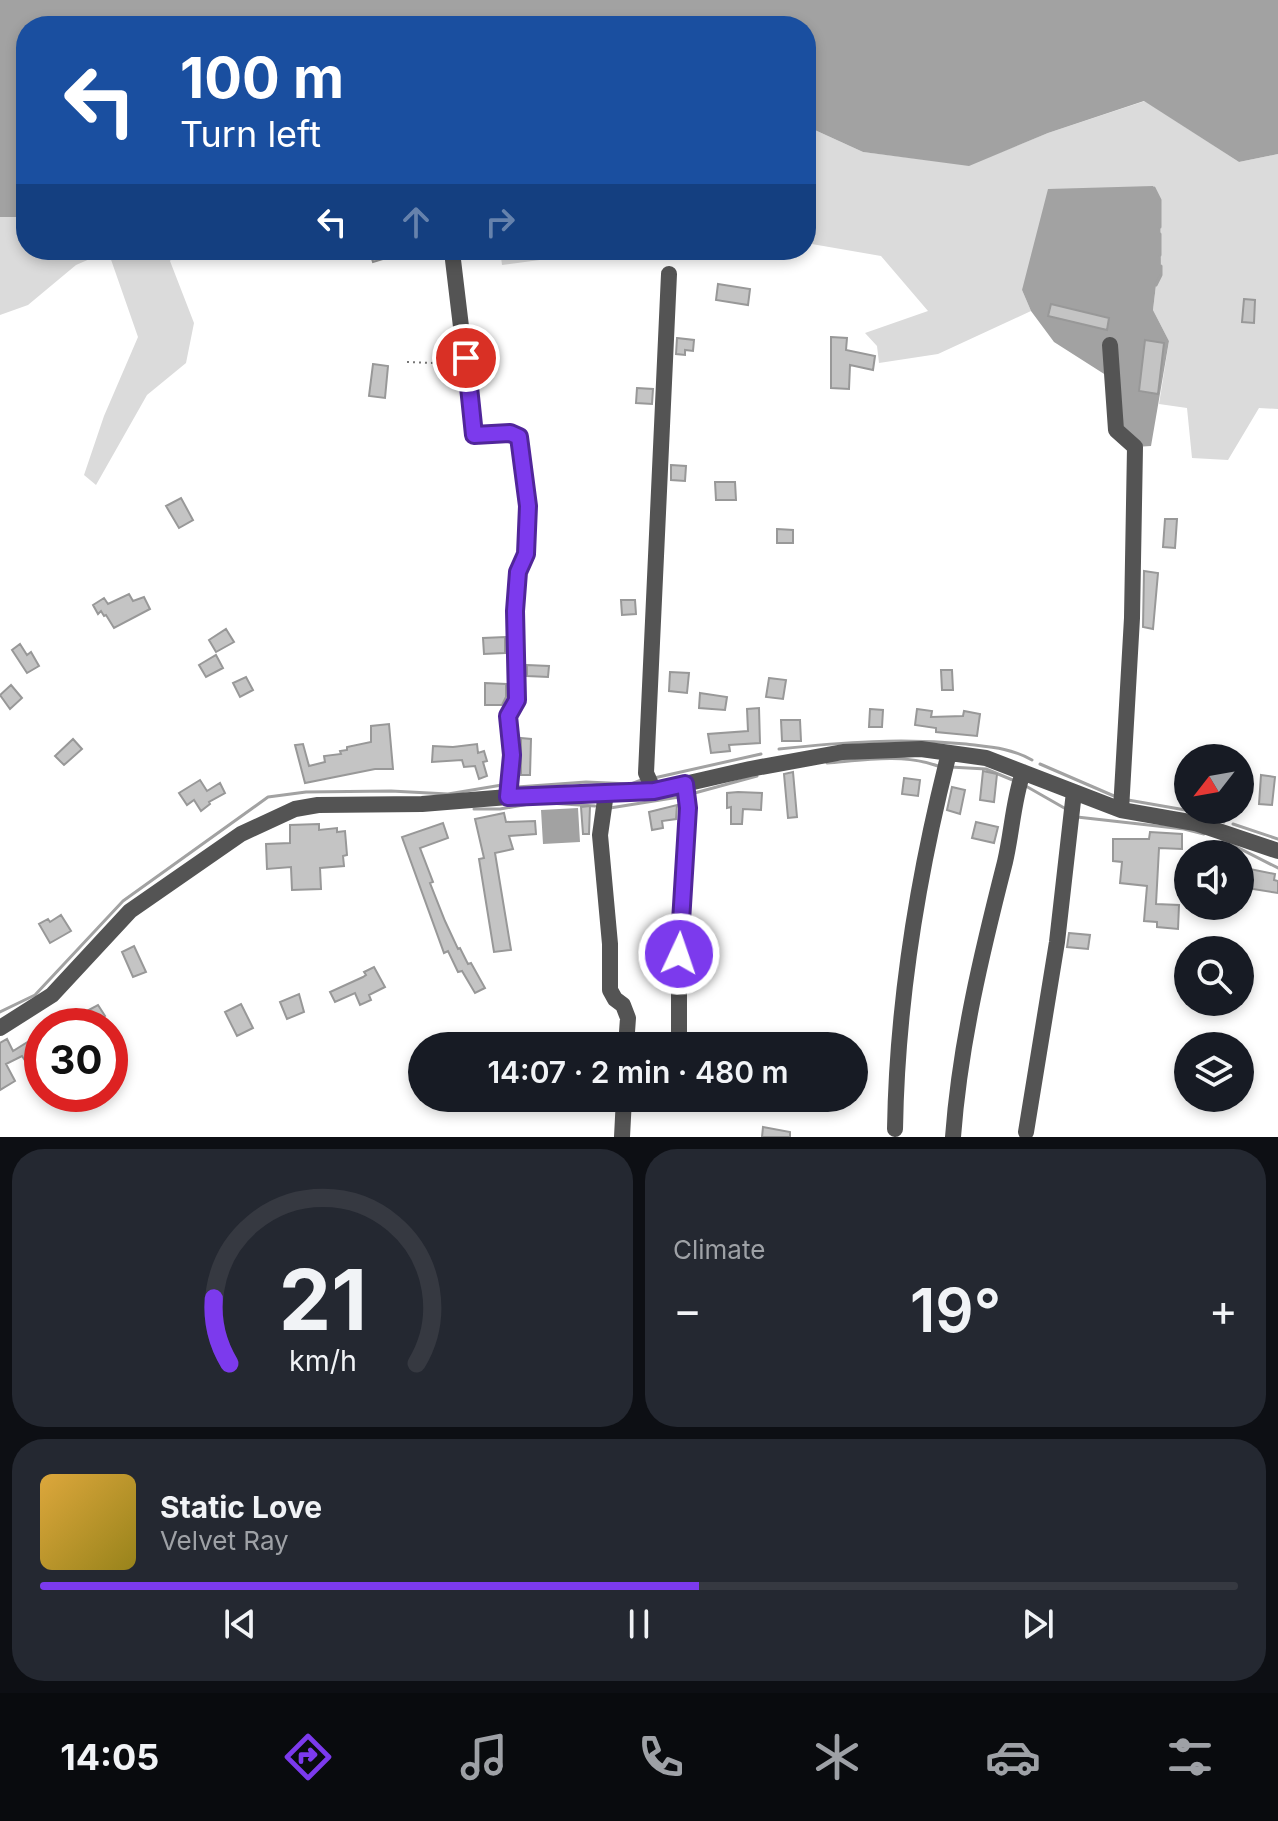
<!DOCTYPE html>
<meta charset="utf-8">
<style>
:root{--surface:#171b24;--page:#242831;--text:#f1f3f6;--muted:#9ea1a6;--line:#363941;--accent:#7c3aed}
body{margin:0;font-family:Inter,sans-serif;background:var(--page);color:var(--text);height:100vh;display:flex;flex-direction:column;font-size:30px;white-space:nowrap}
*{box-sizing:border-box;margin:0}
p{font-size:26px;color:var(--muted)}
.icon{flex:none;width:44px;height:44px;fill:none;stroke:currentColor;stroke-width:2;stroke-linecap:round;stroke-linejoin:round}
.map{position:relative;height:1137px;overflow:hidden}
.sheet{display:flex;flex-direction:column;gap:12px;padding:12px;background:#0d0f14;flex:1}
.sheet>*{flex:none}
.top-card{position:absolute;left:16px;top:16px;width:800px;height:244px;border-radius:32px;box-shadow:0 4px 12px #0003;background:#1a4fa0;color:#fff;overflow:hidden}
.needle{width:52px;rotate:239deg}
.tools{position:absolute;left:1174px;top:744px;display:grid;gap:16px}
.tools a{display:grid;place-items:center;width:80px;height:80px;border-radius:50%;background:var(--surface);box-shadow:0 4px 12px #0003;font-size:40px}
.speed{position:absolute;left:24px;top:1008px;display:flex;gap:16px;font-size:40px;font-weight:700;text-align:center}
.speed>*{display:grid;place-content:center;width:104px;height:104px;border-radius:50%;background:var(--surface);box-shadow:0 4px 12px #0003;line-height:1}
.speed .limit{border:12px solid #d22;background:#fff;color:#111}
.pin{position:absolute;display:grid;place-items:center;width:68px;height:68px;color:#fff;margin:-34px;border:4px solid #fff;border-radius:50%;box-shadow:0 2px 8px #0007}
.me{position:absolute;width:88px;margin:-44px;rotate:3deg;stroke-linejoin:round;filter:drop-shadow(0 0 6px #0008)}
.turn{display:flex;align-items:center;gap:28px;height:168px;padding:0 32px;font-size:36px}
.turn .icon{width:104px;height:104px;stroke-width:2.5}
.turn b{display:block;font-size:56px;line-height:68px}
.lanes{display:flex;align-items:center;height:76px;padding:0 32px;background:#0003;justify-content:center;gap:40px;direction:ltr}
.lanes .off{opacity:.35}
.big{font-size:60px;font-weight:600;line-height:1.1}
.sheet .widget{flex:1;display:flex;flex-direction:column;justify-content:center;gap:12px;min-width:0;padding:0 28px;border-radius:32px;background:var(--page)}
.sheet .dial{align-items:center;gap:0}
.dial svg{height:208px;overflow:visible;fill:none;stroke:var(--line);stroke-width:7;stroke-linecap:round;text-anchor:middle}
.dial text{fill:var(--text);stroke:none}
.song{display:flex;align-items:center;gap:24px}
.cover{width:96px;height:96px;border-radius:12px;background:linear-gradient(135deg,hsl(40 70% 55%),hsl(50 70% 35%))}
.played{height:8px;border-radius:4px;background:linear-gradient(90deg,var(--accent) 55%,var(--line) 55%)}
.keys{display:flex;justify-content:space-around;direction:ltr}
.heat{display:flex;justify-content:space-between;align-items:center;font-size:44px;direction:ltr}
.sheet .tiles{flex:1;display:grid;gap:12px;grid-template-columns:1fr 1fr}
.widget:last-child{grid-column:span 2}
.trip{position:absolute;left:408px;top:1032px;width:460px;height:80px;border-radius:40px;background:var(--surface);box-shadow:0 4px 12px #0003;font-weight:600;line-height:80px;text-align:center}
.menu{display:flex;height:128px;justify-content:space-around;align-items:center;background:#090b0e;color:var(--muted)}
.menu .icon{width:56px;height:56px}
.menu .selected{color:var(--accent)}
.menu b{font-size:36px;color:var(--text)}
.map>svg:first-child{display:block}
.green{fill:#dbdbdb}
.water{fill:#a2a2a2}
.lines{fill:none;stroke-linecap:round;stroke-linejoin:round}
.stream{stroke:#a2a2a2;stroke-width:3}
.building{fill:#c4c4c4;stroke:#989898;stroke-width:2}
.path{stroke:#767676;stroke-width:2;stroke-dasharray:2 4;stroke-linecap:butt}
.minor{stroke:#545454;stroke-width:16}
.route-casing{stroke:#51269a;stroke-width:20}
.route{stroke:#7c3aed;stroke-width:14}
</style>
<div class="map">
<svg width="1278" height="1137" viewBox="0 0 1278 1137">
<rect width="100%" height="100%" fill="#fff"/>
<path class="green" d="M1145 101 1239 162 1278 154V409L1259 408 1228 460 1192 458 1187 408 1159 404 1169 341 1153 310 1156 285 1022 290 1031 311 938 354 879 363 877 346 865 333 928 311 881 256 806 243V126L863 152 969 165 1048 133Z
M0 217H26V250H179L170 261 194 323 186 363 147 395 96 485 84 475 104 416 138 337 108 251 76 265 28 305 0 315Z
M500 250H543L547 259 502 265Z"/>
<path class="water" d="M0 0H1278V154L1239 162 1144 101 1048 133 969 166 863 152 806 126V26H26V217H0Z
M1153 186 1160 200 1161 275 1156 285 1153 310 1169 341 1151 446 1135 447 1116 430 1112 379 1054 342 1031 311 1022 290 1048 189Z
M578 808 580 842 543 844 541 810Z"/>
<g class="lines">
<path class="stream" d="M1154 188 1160 200V227
M1160 234V255
M1156 285 1161 275V266
M779 749C844 742 901 738 966 744 991 747 1011 748 1032 760
M827 763C863 760 903 753 938 766
M1040 764 1114 796
M950 767 986 769 1015 781
M654 778 761 754
M1024 785 1066 809
M517 787 586 782 631 784 644 779
M691 794 757 776
M1128 800 1197 812 1224 822
M549 803 595 806
M610 808 679 797
M474 809H500L529 804
M1077 817 1184 829 1204 834
M1233 824 1278 839
M1223 840 1278 868
M0 1012 35 995 123 901 268 797 306 792 391 791 448 794 502 785"/>
</g>
<path class="building" d="M369 250H405L406 252 373 262Z
M718 284 750 289 748 305 716 300Z
M1244 299 1255 300 1254 323 1242 322Z
M1051 304 1109 318 1107 330 1048 316Z
M831 337 847 338 846 350 875 356 873 370 850 365 849 389 831 388Z
M677 338 694 340 693 351 685 350V355L676 354Z
M1145 340 1164 343 1158 394 1139 391Z
M373 364 388 366 385 398 369 396Z
M637 388 653 389 652 404 636 403Z
M671 465 686 466 685 481 671 480Z
M715 482H735L736 500H716Z
M181 498 193 520 179 528 166 506Z
M1165 519H1177L1175 548 1163 547Z
M777 529 793 530V543H777Z
M1144 571 1158 573 1153 629 1143 627Z
M129 594 133 601 144 597 150 609 114 628 106 615 104 616 101 611 98 614 93 605 104 598 108 604Z
M621 600H635L636 614 622 615Z
M226 629 234 642 216 652 209 640Z
M505 637V653L484 654 483 638Z
M20 644 27 655 31 652 39 666 27 673 12 650Z
M216 655 223 668 206 677 199 665Z
M527 665 549 666 548 677 527 676Z
M941 670H952L953 690H942Z
M670 672 689 673 687 693 669 691Z
M246 677 253 690 240 697 233 683Z
M769 678 786 680 783 699 766 697Z
M485 683 506 684V697L502 705H485Z
M11 685 22 698 10 709 0 695Z
M700 693 727 697 725 710 699 708Z
M759 708 760 743 729 745 730 751 711 753 708 734 748 731 747 709Z
M870 709 883 710 882 727H869Z
M917 709 932 711 931 717 963 716 964 711 980 714 977 736 936 732V728L915 725Z
M781 720H800L801 741H782Z
M389 724 393 769H375L305 783 295 745 303 744 309 766 325 762 324 756 341 754 340 751 347 750V747L371 742V726Z
M521 738 531 739 530 775H521Z
M73 739 82 749 64 765 55 756Z
M477 744 478 753 484 751 487 761 483 762 487 776 479 779 475 766 464 767 462 760 432 762 433 746 453 747Z
M983 771 997 774 994 802 980 800Z
M793 772 797 817 788 818 784 774Z
M1261 775 1275 777 1272 805 1259 804Z
M904 778 920 780 918 796 902 794Z
M200 780 207 791 220 783 225 793 209 802 210 804 201 811 194 800 187 805 179 793Z
M952 787 965 790 960 814 947 810Z
M738 792 762 793 761 810 743 809 742 824H731V807L727 808V793Z
M677 805 676 819 662 821 663 828 652 830 649 812Z
M590 806 589 834H583L581 807Z
M504 813 506 822 535 821 536 834 509 836 513 849 495 853 511 950 494 952 479 859 484 858 475 819Z
M976 822 998 827 994 843 972 838Z
M443 823 448 838 420 848 433 882 430 883 445 921 458 949 460 948 468 964 471 963 485 988 475 993 462 971 458 972 448 951 444 953 402 837Z
M319 824V830L337 828V832L345 831 347 855 343 856 344 866 320 868 321 889 292 890 291 867 267 869 266 844 290 843V825Z
M1150 832 1182 834V849L1159 848 1156 904 1179 905 1178 929 1157 927V922L1144 921 1147 886 1120 883 1122 862 1113 861V839H1149Z
M1240 867 1275 874 1274 880 1278 881V893L1240 887Z
M61 915 71 931 50 943 39 924 48 919 50 922Z
M1069 933 1090 935 1088 949 1067 947Z
M134 946 146 972 133 977 122 952Z
M374 967 385 987 369 995 371 1000 360 1005 355 993 335 1002 330 992 363 977 366 975 364 972Z
M299 994 304 1012 287 1019 280 1002Z
M241 1004 253 1028 237 1036 225 1012Z
M98 1005 105 1016 92 1024 85 1012Z
M42 1033V1052L26 1062 22 1056 6 1064 15 1081 0 1090V1043L7 1039 13 1051Z
M763 1127 790 1132V1137H762Z"/>
<g class="lines">
<path class="path" d="M407 362 431 363 449 361"/>
<path class="minor" d="M453 260 474 435 510 433 519 437 528 506 526 554 518 572 515 611 517 700 508 716 512 755 508 797
M1110 345 1116 430 1135 447 1132 618 1121 810
M654 791 646 773 669 274
M606 793 600 835 610 944V990L615 999 623 1005 628 1018 626 1046
M0 1028 52 995 130 911 241 834 295 809 318 805 422 804 508 797 654 791 750 769 843 752 921 749 986 758 1121 810 1195 823 1278 851
M679 1045V954L688 808 685 784
M895 1129C897 1003 918 875 949 753
M1026 1132 1057 942 1074 792
M622 1137 624 1098
M953 1137C960 1043 982 952 1005 862 1012 832 1013 802 1023 772"/>
</g>
<g class="lines">
<g class="route-casing">
<path id="route" d="M466 358 474 435 510 433 519 437 528 506 526 554 518 572 515 611 517 700 508 716 512 755 508 797 654 791 685 784 688 808 679 954"/>
</g>
<use href="#route" class="route"/>
</g>
</svg>
<div class="tools">
<a><svg class="needle" viewBox="-14 -14 28 28"><path d="M0-13l5 13h-10z" fill="#e53935"/><path d="M0 13l5-13h-10z" fill="#9ea1a6"/></svg></a>
<a><svg class="icon" aria-label="sound" viewBox="0 0 24 24"><path d="M4 9h4l5-4v14l-5-4H4zM17 9q2 3 0 6"/></svg></a>
<a><svg class="icon" aria-label="search" viewBox="0 0 24 24"><circle cx="10" cy="10" r="6"/><path d="M15 15l6 6"/></svg></a>
<a><svg class="icon" aria-label="layers" viewBox="0 0 24 24"><path d="M12 4l9 5-9 5-9-5zM3 14l9 5 9-5"/></svg></a>
</div>
<div class="speed"><div class="limit">30</div></div>
<div class="pin" style="left:466px;top:358px;background:#d93025"><svg class="icon" aria-label="arrive" viewBox="0 0 24 24"><path d="M6 21V4h12l-3 4 3 4H6"/></svg></div>
<svg class="me" style="left:679px;top:954px" viewBox="-20 -20 40 40"><circle r="17" fill="#7c3aed" stroke="#fff" stroke-width="3"/><path d="M0-11L8 9 0 5-8 9z" fill="#fff"/></svg>
<div class="trip">14:07 · 2 min · 480 m</div>
<div class="top-card">
<div class="turn"><svg class="icon" aria-label="left" viewBox="0 0 24 24"><path d="M17 20v-9H6M10 6l-5 5 5 5"/></svg><div><b>100 m</b>Turn left</div></div>
<div class="lanes"><svg class="icon" aria-label="left" viewBox="0 0 24 24"><path d="M17 20v-9H6M10 6l-5 5 5 5"/></svg><svg class="icon off" aria-label="ahead" viewBox="0 0 24 24"><path d="M12 20V5M6 11l6-6 6 6"/></svg><svg class="icon off" aria-label="right" viewBox="0 0 24 24"><path d="M7 20v-9h11M14 6l5 5-5 5"/></svg></div>
</div>
</div>
<section class="sheet">
<div class="tiles">
<div class="widget dial"><svg viewBox="0 0 100 80">
<path d="M14 69A42 42 0 1 1 86 69"/>
<path d="M14 69A42 42 0 0 1 8 44" stroke="#7c3aed"/>
<text x="50" y="56" font-size="32" font-weight="700">21</text>
<text x="50" y="72" font-size="11">km/h</text>
</svg></div>
<div class="widget"><p>Climate</p>
<div class="heat"><a>−</a><b class="big">19°</b><a>+</a></div>
</div>
<div class="widget">
<div class="song"><i class="cover"></i><div><b>Static Love</b><p>Velvet Ray</p></div></div>
<div class="played"></div>
<div class="keys"><svg class="icon" aria-label="previous" viewBox="0 0 24 24"><path d="M18 5L8 12l10 7zM5 5v14"/></svg><svg class="icon" aria-label="pause" viewBox="0 0 24 24"><path d="M8 5v14M16 5v14"/></svg><svg class="icon" aria-label="next" viewBox="0 0 24 24"><path d="M6 5l10 7-10 7zM19 5v14"/></svg></div>
</div>
</div>
</section>
<nav class="menu">
<b>14:05</b>
<svg class="icon selected" aria-label="directions" viewBox="0 0 24 24"><path d="M12 3l9 9-9 9-9-9zM9 14v-3h6M13 9l2 2-2 2"/></svg>
<svg class="icon" aria-label="music" viewBox="0 0 24 24"><path d="M9 18V5l10-2v13"/><circle cx="6" cy="18" r="3"/><circle cx="16" cy="16" r="3"/></svg>
<svg class="icon" aria-label="phone" viewBox="0 0 24 24"><path d="M5 4h4l2 5-3 2q2 4 5 5l2-3 5 2v4C11 20 4 13 5 4z"/></svg>
<svg class="icon" aria-label="climate" viewBox="0 0 24 24"><path d="M12 3v18M4 7l16 10M4 17L20 7"/></svg>
<svg class="icon" aria-label="car" viewBox="0 0 24 24"><path d="M5 17H2v-5l4-1 3-4h7l3 4 3 1v5h-3M9 17h6M6 11h13"/><circle cx="7" cy="17" r="2"/><circle cx="17" cy="17" r="2"/></svg>
<svg class="icon" aria-label="filters" viewBox="0 0 24 24"><path d="M4 7h16M4 17h16"/><circle cx="9" cy="7" r="2"/><circle cx="15" cy="17" r="2"/></svg>
</nav>
